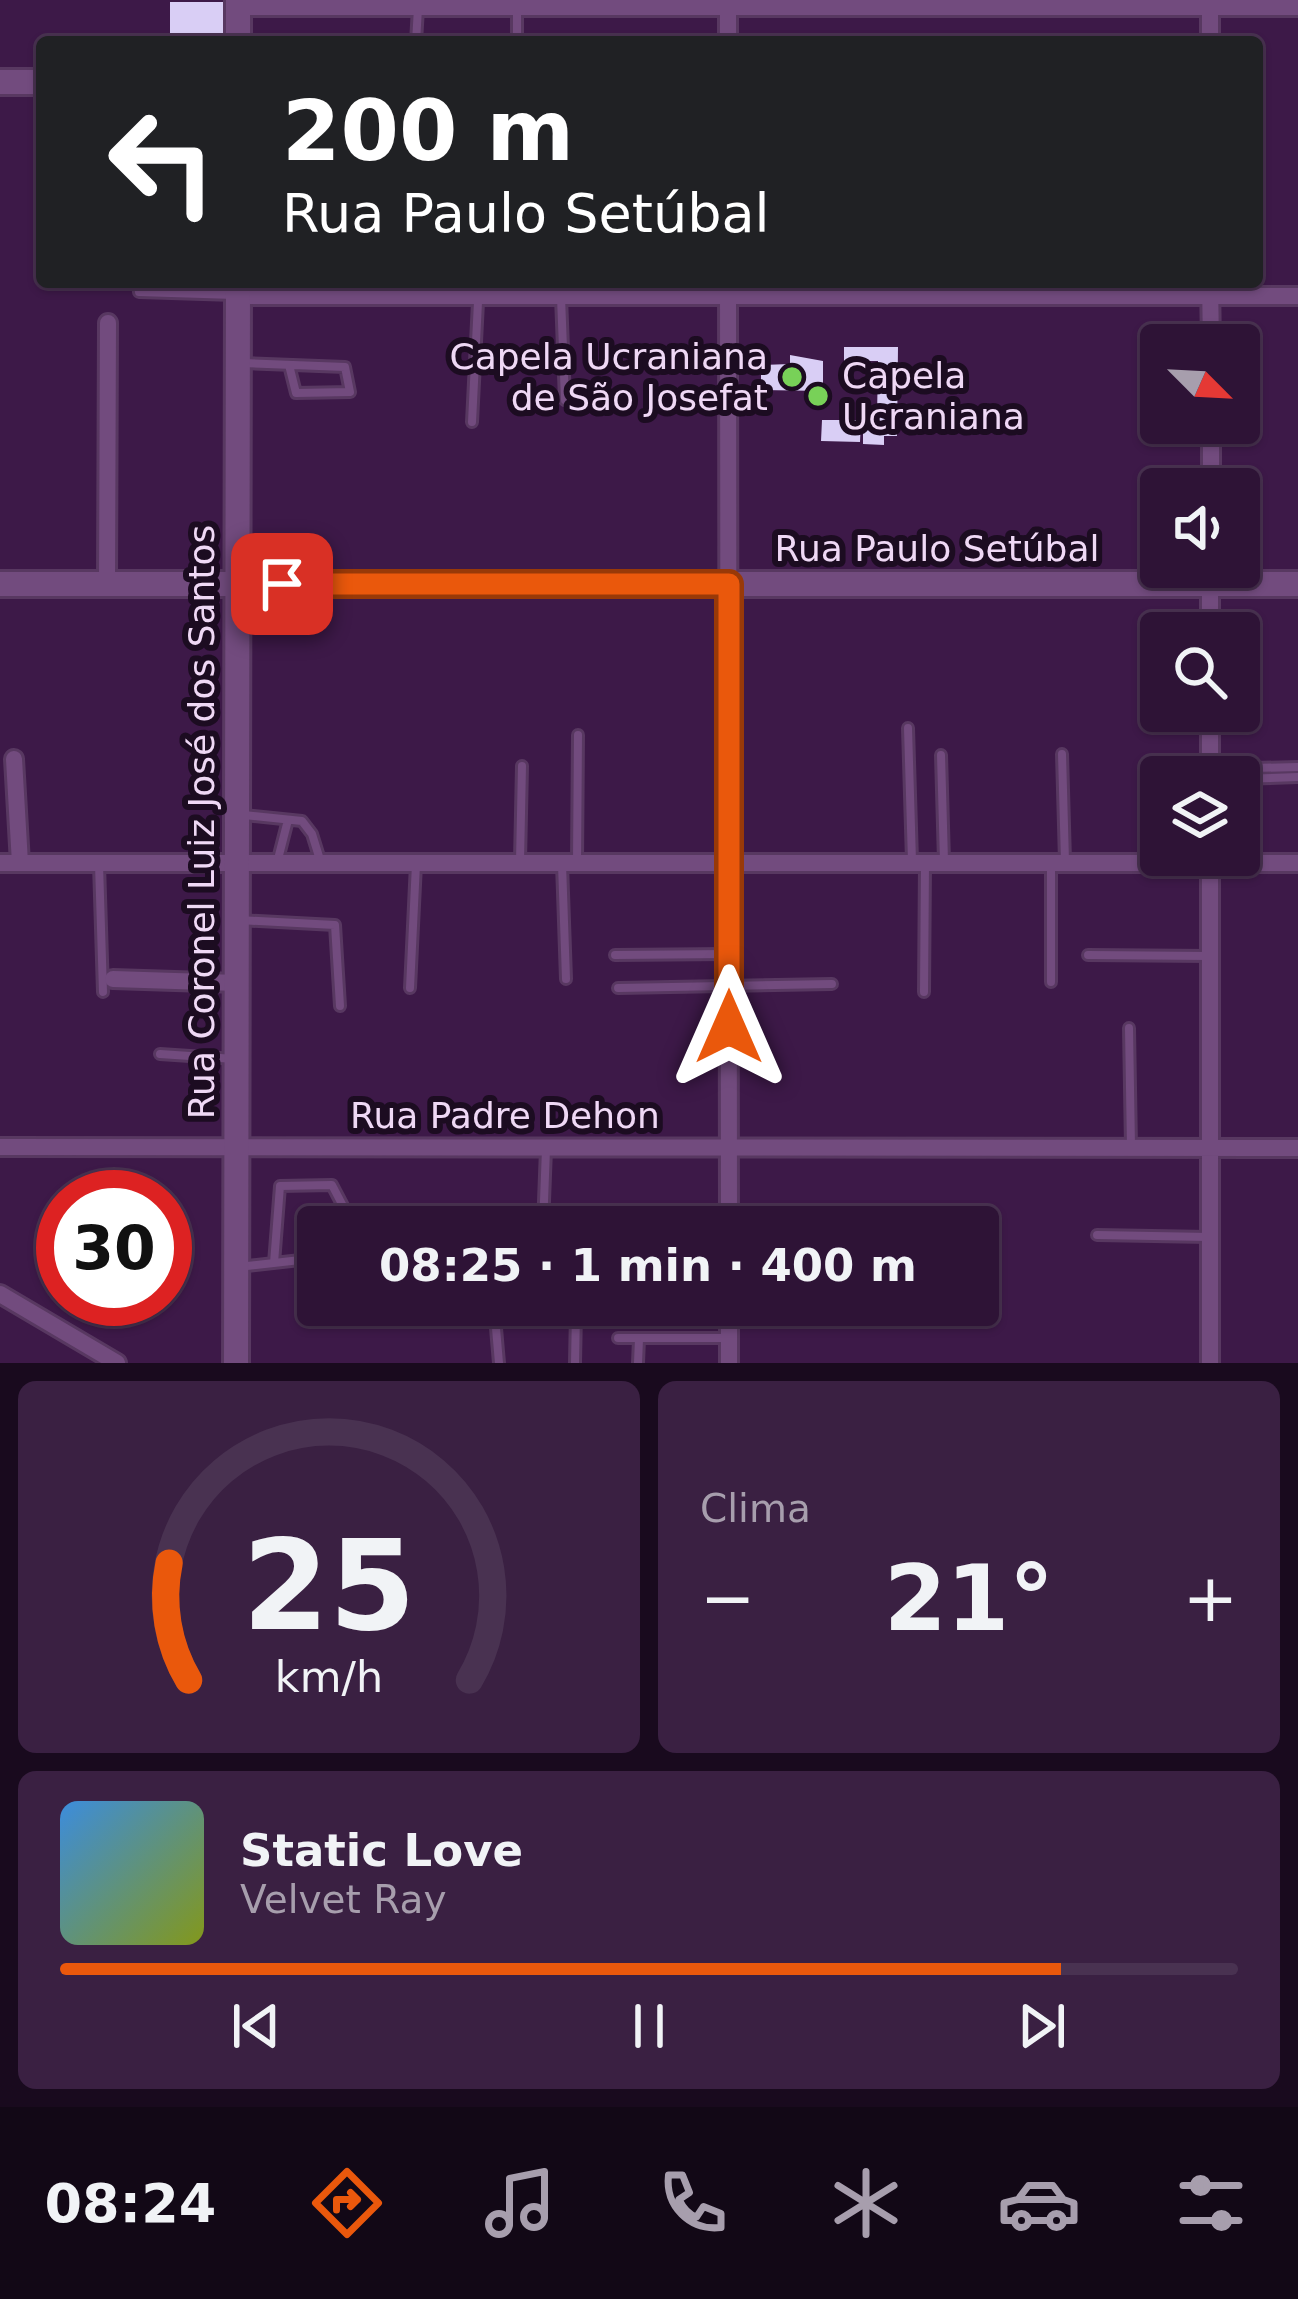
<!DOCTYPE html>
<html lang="pt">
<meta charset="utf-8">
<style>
:root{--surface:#2e1336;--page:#3a2042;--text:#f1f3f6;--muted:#a79ead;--line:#493251;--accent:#ea580c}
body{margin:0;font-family:"DejaVu Sans",sans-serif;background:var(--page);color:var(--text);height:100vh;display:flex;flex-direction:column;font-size:45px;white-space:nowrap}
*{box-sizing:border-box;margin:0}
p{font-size:39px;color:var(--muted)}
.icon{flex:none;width:66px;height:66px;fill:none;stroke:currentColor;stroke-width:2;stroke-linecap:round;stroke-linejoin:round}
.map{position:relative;height:1363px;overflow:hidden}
.side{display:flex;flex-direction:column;gap:18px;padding:18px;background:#190a1e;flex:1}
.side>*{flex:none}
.top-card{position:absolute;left:36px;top:36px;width:1227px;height:252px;border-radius:12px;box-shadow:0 3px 9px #0004,0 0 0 3px var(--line);background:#202124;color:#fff;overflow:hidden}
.needle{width:78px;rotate:114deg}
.controls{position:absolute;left:1140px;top:324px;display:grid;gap:24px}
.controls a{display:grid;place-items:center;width:120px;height:120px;border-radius:12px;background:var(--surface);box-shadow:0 3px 9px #0004,0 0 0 3px var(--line);font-size:60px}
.speed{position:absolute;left:36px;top:1170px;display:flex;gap:24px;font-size:60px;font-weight:700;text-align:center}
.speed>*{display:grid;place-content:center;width:156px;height:156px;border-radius:50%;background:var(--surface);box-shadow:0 3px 9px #0004,0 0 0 3px var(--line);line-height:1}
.speed .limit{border:18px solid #d22;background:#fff;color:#111}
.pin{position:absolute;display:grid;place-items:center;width:102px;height:102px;color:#fff;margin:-51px;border-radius:24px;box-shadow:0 6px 18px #0006}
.me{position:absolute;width:132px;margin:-66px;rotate:0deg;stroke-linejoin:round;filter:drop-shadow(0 0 9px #0008)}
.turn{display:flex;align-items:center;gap:42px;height:252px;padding:0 48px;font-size:54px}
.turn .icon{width:156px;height:156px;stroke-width:2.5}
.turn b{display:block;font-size:84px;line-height:102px}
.big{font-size:90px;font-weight:700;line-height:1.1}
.side .card{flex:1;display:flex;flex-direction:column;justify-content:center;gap:18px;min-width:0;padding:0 42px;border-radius:18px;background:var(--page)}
.side .dial{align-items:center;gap:0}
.dial svg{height:312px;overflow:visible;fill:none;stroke:var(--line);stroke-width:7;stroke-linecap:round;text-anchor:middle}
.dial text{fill:var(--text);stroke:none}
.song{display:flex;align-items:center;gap:36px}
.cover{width:144px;height:144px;border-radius:18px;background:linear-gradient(135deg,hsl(210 70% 55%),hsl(70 70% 35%))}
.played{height:12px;border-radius:6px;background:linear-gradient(90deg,var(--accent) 85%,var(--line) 85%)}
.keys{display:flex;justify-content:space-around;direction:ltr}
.heat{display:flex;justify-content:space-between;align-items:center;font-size:66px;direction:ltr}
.side .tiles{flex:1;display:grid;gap:18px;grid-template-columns:1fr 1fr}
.card:last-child{grid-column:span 2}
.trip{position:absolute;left:297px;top:1206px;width:702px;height:120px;border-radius:12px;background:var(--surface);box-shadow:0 3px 9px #0004,0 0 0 3px var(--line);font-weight:700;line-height:120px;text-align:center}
.tabs{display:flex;height:192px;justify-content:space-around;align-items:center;background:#120816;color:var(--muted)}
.tabs .icon{width:84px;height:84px}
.tabs .active{color:var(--accent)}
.tabs b{font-size:54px;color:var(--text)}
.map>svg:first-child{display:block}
.building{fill:#d9cef5}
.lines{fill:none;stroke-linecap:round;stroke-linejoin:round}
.lane-casing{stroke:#583861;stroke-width:14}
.street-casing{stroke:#583861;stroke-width:22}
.secondary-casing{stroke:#583861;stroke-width:30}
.lane{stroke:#724b7e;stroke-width:8}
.street{stroke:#724b7e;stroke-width:16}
.secondary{stroke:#724b7e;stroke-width:24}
.route-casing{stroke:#983908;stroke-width:30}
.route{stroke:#ea580c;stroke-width:21}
.poi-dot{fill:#78d158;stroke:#1c0c21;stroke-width:4.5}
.labels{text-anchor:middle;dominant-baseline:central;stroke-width:12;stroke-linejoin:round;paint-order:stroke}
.poi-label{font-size:36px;fill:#efd8f5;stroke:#1c0c21;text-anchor:end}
.street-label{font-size:36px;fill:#efd8f5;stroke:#1c0c21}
</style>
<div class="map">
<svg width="1298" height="1363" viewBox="0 0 1298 1363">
<rect width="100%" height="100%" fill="#3d1948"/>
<path class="building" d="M170 2H231V42H170Z
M844 347H898L897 436H884V445L863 444V417H877L878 361H844Z
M790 355 823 361V391L761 390V365L790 364Z
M822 420H861L860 442 821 441Z"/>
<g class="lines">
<g class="lane-casing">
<path id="lane" d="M517 8V42
M416 42 418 8
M138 282 139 292 235 295
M561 297 565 400
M244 363 345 367 350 392 296 393 289 365
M472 422 479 282
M908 728 912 861
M1062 754 1065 861
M941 755 944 861
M1212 769 1298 767
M1239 779 1298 777
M244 815 302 821 312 834 321 863
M520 861 522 766
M277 863 288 820
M577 863 578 735
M99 864 103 992
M562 864 566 979
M239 920 335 925 340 1006
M615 955 727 954
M1088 955 1209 956
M1051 982V864
M410 988 416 864
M618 988 832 984
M924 992 925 864
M1129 1028 1131 1147
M160 1054 235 1059
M543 1227 546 1149
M1097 1235 1209 1237
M274 1263 280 1186 332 1185 354 1227
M238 1267 318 1258
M494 1305 499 1363
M618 1338H727
M575 1363 576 1312
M638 1363 639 1339"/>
</g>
<g class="street-casing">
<path id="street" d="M728 1V42
M238 7H1298
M1210 42V1
M728 282 729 1227
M1210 282 1211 345
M238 296H1298
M1211 489V423
M107 584 108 323
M1210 633V567
M1210 711V777
M14 759 20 863
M1210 856V1363
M0 863H1298
M113 979 237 983
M0 1147 1298 1148
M0 1294 117 1363
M729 1305V1363"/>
</g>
<g class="secondary-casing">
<path id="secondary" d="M238 42V0
M0 82H42
M0 584H1298
M236 1363 238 282"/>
</g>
<use href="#lane" class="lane"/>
<use href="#street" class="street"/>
<use href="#secondary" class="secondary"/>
</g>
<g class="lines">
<g class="route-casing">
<path id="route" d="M282 584H729V1027"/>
</g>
<use href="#route" class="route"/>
</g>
<g class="poi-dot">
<circle cx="792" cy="377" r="12"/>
<circle cx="818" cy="396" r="12"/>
</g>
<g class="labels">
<g class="poi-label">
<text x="768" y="356">Capela Ucraniana<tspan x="768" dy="41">de São Josefat</tspan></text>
<text x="842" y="375" text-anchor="start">Capela<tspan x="842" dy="41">Ucraniana</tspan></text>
</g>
<g class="street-label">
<text x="937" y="548">Rua Paulo Setúbal</text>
<text transform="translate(201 822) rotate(-90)">Rua Coronel Luiz José dos Santos</text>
<text x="505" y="1115">Rua Padre Dehon</text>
</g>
</g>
</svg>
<div class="controls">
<a><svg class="needle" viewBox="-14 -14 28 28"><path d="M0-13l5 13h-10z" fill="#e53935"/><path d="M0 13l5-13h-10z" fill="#a79ead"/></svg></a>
<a><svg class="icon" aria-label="sound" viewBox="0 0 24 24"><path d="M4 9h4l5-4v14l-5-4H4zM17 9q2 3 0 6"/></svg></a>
<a><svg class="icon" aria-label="search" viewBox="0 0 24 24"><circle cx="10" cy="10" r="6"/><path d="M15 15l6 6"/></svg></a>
<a><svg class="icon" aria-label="layers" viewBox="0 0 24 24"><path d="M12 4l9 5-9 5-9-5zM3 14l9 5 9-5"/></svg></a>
</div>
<div class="speed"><div class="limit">30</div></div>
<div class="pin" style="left:282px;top:584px;background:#d93025"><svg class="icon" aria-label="arrive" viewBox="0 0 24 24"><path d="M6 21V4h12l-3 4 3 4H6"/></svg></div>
<svg class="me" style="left:729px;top:1027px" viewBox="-20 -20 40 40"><path d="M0-17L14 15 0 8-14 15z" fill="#ea580c" stroke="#fff" stroke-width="4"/></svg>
<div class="trip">08:25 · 1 min · 400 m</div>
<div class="top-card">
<div class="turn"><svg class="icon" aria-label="left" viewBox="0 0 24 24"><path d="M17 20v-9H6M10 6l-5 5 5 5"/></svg><div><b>200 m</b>Rua Paulo Setúbal</div></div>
</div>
</div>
<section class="side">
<div class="tiles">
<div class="card dial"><svg viewBox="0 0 100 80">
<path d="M14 69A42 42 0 1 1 86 69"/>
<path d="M14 69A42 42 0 0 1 9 39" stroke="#ea580c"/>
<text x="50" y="56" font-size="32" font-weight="700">25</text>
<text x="50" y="72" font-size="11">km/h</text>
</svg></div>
<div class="card"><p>Clima</p>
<div class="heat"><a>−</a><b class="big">21°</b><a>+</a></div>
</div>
<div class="card">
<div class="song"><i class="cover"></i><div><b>Static Love</b><p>Velvet Ray</p></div></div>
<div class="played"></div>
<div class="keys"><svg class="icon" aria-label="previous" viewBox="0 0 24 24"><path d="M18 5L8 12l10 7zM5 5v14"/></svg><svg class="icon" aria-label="pause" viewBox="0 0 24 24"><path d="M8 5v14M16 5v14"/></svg><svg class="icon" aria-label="next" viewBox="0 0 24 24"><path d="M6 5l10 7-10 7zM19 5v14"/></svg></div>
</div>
</div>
</section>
<nav class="tabs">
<b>08:24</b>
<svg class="icon active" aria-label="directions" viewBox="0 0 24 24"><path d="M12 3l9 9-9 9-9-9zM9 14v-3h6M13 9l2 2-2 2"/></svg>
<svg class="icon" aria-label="music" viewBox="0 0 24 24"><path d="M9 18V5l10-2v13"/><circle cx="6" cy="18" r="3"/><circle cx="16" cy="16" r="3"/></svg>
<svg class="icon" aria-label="phone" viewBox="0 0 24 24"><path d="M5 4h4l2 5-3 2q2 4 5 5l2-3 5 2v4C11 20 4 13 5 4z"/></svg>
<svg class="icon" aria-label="climate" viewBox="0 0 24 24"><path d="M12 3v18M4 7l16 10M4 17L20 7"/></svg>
<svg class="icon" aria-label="car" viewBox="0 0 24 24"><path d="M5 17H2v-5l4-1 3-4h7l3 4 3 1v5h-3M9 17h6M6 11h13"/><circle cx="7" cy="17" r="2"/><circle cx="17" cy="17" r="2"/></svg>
<svg class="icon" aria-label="filters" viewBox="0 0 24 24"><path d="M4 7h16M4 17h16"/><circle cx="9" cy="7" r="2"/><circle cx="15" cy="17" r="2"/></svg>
</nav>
